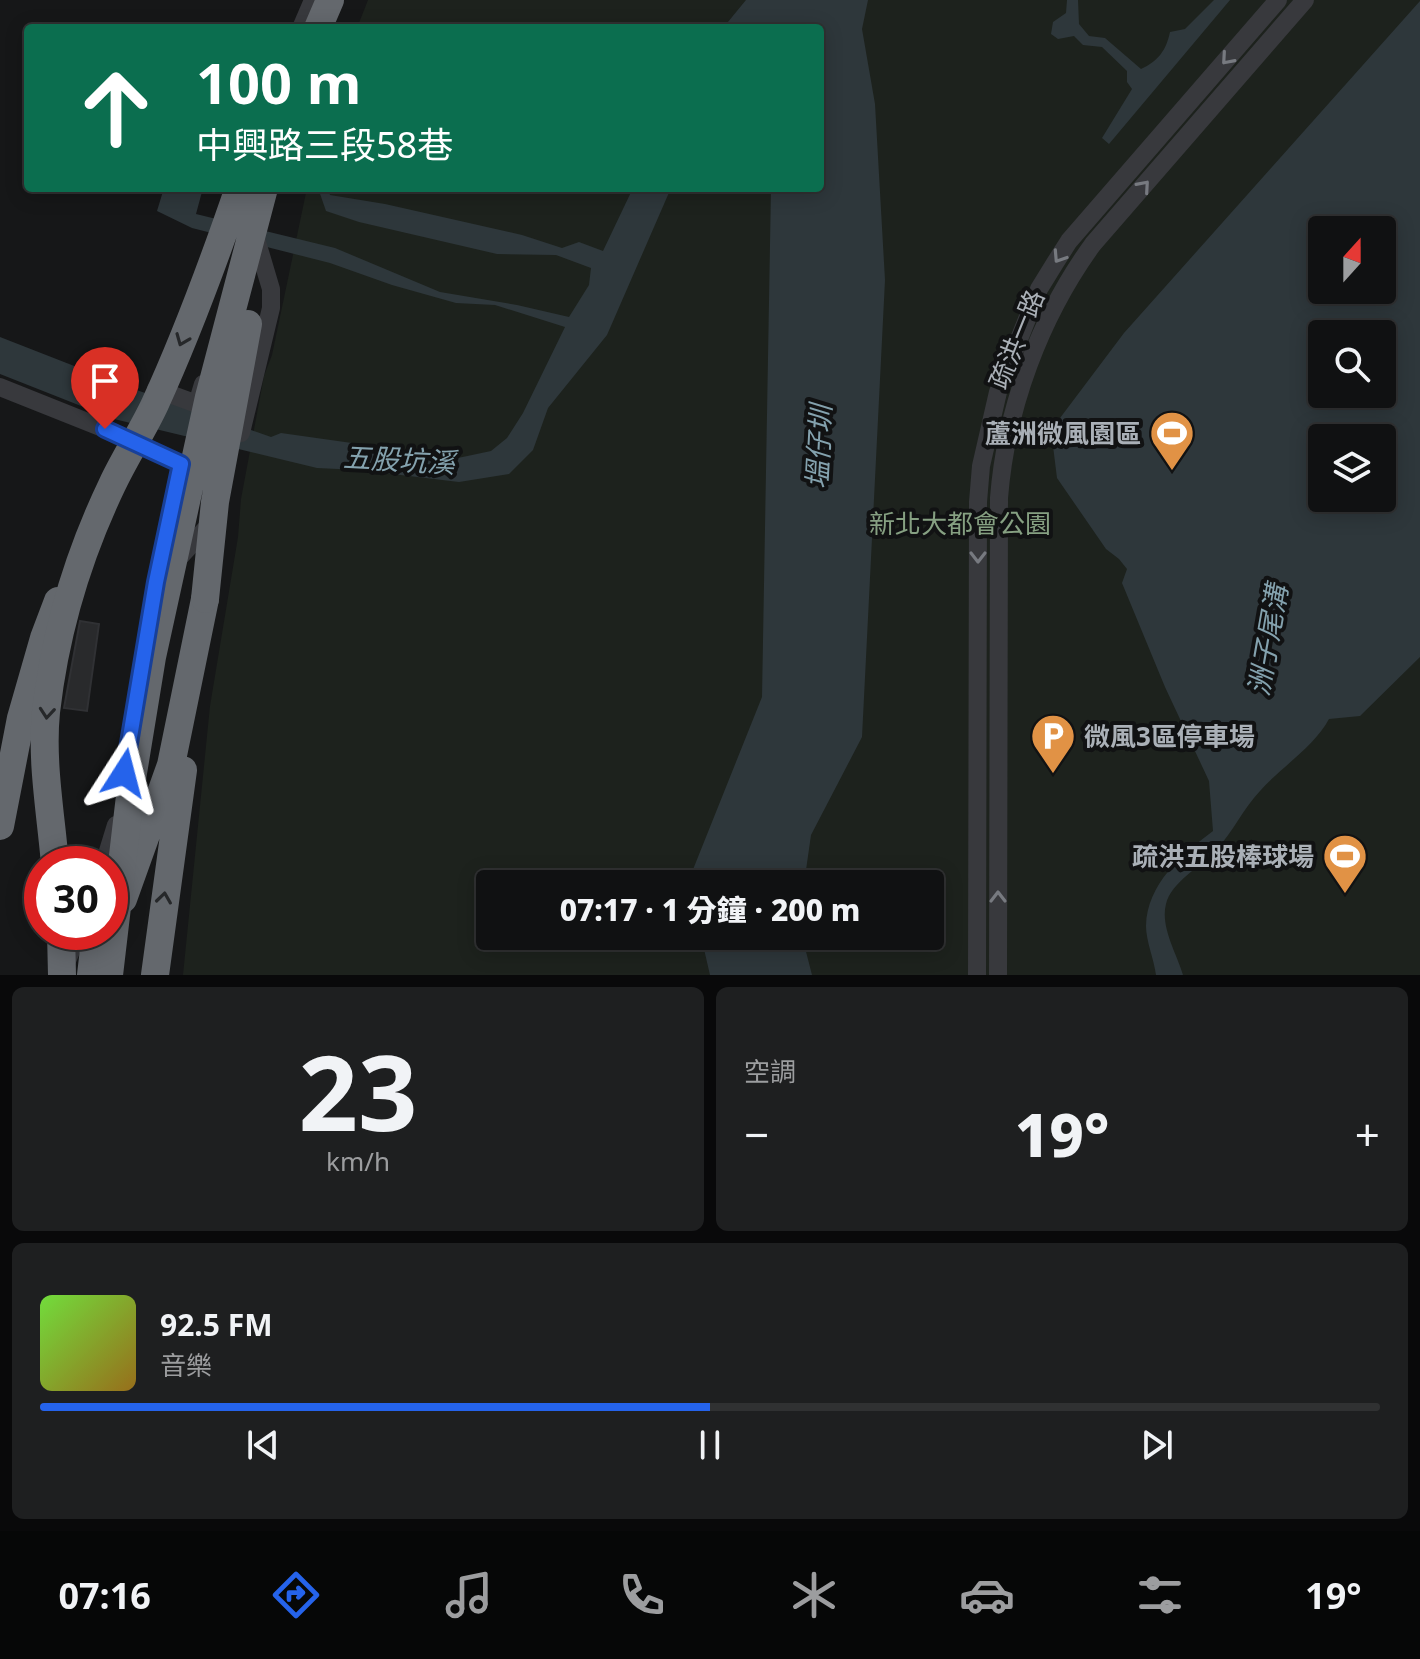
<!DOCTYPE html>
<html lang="zh-TW">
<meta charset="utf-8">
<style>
:root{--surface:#101112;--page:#1e1f20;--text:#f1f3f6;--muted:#9c9d9f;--line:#303132;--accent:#2563eb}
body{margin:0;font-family:"Noto Sans","Noto Sans TC",sans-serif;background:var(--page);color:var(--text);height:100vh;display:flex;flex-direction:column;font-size:30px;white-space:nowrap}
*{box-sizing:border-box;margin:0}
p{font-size:26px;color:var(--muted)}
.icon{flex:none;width:44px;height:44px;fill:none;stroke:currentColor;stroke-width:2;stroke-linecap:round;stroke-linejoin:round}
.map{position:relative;height:975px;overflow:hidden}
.details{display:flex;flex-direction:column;gap:12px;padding:12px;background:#09090a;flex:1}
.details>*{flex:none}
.top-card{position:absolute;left:24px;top:24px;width:800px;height:168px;border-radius:8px;box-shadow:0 4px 20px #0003,0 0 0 2px var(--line);background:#0b6e4f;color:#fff;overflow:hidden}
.needle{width:52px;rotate:21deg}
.tools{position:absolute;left:1308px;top:216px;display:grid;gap:16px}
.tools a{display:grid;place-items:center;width:88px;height:88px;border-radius:8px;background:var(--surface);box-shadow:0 4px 20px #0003,0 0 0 2px var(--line);font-size:40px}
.speed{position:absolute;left:24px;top:846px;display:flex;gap:16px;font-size:40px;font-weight:700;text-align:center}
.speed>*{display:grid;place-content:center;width:104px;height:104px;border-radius:50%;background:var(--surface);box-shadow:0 4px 20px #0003,0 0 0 2px var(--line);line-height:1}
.speed .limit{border:12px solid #d22;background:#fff;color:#111}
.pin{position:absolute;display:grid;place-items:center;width:68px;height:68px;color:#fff;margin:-82px -34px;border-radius:50% 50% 50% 0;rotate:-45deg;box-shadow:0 0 8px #0007}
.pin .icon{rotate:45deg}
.me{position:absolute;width:88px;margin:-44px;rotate:9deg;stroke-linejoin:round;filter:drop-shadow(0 0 6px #0008)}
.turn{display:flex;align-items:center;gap:28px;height:168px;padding:0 40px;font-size:36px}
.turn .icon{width:104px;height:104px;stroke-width:2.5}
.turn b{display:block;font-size:56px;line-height:68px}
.big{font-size:60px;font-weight:800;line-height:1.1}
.details .tile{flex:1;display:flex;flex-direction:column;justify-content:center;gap:12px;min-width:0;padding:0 28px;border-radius:12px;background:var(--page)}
.details .dial{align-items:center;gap:0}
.dial b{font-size:104px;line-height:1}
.song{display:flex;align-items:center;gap:24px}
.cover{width:96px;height:96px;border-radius:12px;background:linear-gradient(135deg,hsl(100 70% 55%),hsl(40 70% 35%))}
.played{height:8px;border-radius:4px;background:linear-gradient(90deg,var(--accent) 50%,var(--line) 50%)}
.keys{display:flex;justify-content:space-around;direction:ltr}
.heat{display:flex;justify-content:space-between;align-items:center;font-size:44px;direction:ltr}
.details .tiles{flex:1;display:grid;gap:12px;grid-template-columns:1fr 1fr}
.tile:last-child{grid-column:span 2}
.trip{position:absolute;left:476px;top:870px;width:468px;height:80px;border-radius:8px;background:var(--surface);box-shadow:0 4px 20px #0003,0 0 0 2px var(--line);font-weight:800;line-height:80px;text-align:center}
.tab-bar{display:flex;height:128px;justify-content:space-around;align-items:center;background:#060707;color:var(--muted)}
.tab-bar .icon{width:56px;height:56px}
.tab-bar .current{color:var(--accent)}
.tab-bar b{font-size:36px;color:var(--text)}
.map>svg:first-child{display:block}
.green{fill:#1d221d;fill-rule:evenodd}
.water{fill:#2e373b;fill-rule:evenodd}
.building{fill:#292a2c;stroke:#303134;stroke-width:2}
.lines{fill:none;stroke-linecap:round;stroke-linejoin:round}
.minor{stroke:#38393d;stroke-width:18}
.highway{stroke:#64686d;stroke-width:28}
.highway-bridge{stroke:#64686d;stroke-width:28}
.oneway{stroke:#777a80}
.oneway2{stroke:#26282a}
.route-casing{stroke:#184099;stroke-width:20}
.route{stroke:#2563eb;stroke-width:14}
.labels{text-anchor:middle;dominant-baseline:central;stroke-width:8;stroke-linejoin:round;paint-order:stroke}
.street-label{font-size:26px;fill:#aab0b7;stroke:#111213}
.poi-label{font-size:26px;font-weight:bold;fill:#aab0b7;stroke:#111213;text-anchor:end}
.park-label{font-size:26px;fill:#86a082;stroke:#111213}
.water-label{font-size:28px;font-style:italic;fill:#84a2ae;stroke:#111213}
</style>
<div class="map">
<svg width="1420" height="975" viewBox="0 0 1420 975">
<rect width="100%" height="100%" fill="#161718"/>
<path class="green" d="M368 0H1420V975H183L210 706 238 537 241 499 264 376 272 355 307 188H820V28H357ZM1322 230H1382V290H1322ZM1322 334H1382V394H1322ZM1322 438H1382V498H1322ZM490 884H930V936H490Z"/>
<path class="water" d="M746 0H868L862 29 875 104 885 280 862 737 811 835 804 884 688 882 762 697 771 188H820V28H723Z
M1067 0H1078L1079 24 1089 36 1105 38 1141 69C1158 61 1166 51 1170 32L1185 29 1214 0H1230L1109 144 1102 138 1132 89 1127 82V71L1102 47 1083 45 1074 36 1058 39 1051 34 1053 22 1066 13Z
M1420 1V657L1360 716 1329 719C1314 747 1281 767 1260 791 1243 809 1233 832 1216 850 1202 866 1171 882 1166 904 1160 927 1177 954 1183 975H1156C1154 959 1146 941 1146 926 1147 884 1182 854 1213 831L1209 781 1165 687 1122 583 1127 569 1119 559 1106 549 1057 478 1051 430 1124 333ZM1322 230H1382V290H1322ZM1322 334H1382V394H1322ZM1322 438H1382V498H1322Z
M164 188H203L196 214 335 248 440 292 517 305 569 317 589 285 591 268 556 255 497 254 359 222 326 211 318 188H327L330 195 385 204 522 235 562 248 579 242 603 251 633 188H671L607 335 548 408 533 450 509 474 459 482 359 470 317 468 114 419 0 374V337L128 387 271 437 281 433 458 458 491 451 507 438 523 413 565 327 495 305 456 303 392 285 330 263 192 228 157 211Z
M701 936H802L812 975H710Z"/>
<path class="building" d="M80 621 99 624 87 711 64 708Z"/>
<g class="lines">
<path class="minor" d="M301 28 313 0
M0 387 105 429 181 464 177 485
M156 389 197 404 203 384
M241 433 271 308V289L254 232
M174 563 214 520
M104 864 116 825
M66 963 79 932
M977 975 978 502 981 466 998 392 1039 289 1055 263 1069 241 1278 0
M998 975 999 498C1006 408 1040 317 1093 244L1305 0"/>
<path class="highway" d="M318 28 330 0
M0 826 21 718 44 638 58 601
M123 899 171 765 205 599
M91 975 96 932
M155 975 183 770"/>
<path class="highway-bridge" d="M205 599 215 502 248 324
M55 864C51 815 41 762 46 712 55 633 78 556 112 485 125 457 142 432 155 404 187 334 214 261 239 188
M61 932 62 975
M109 975 132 779 152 657 209 397 264 188"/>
</g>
<defs><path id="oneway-chevron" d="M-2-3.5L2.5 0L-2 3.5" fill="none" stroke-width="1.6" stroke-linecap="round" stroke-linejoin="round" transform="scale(2)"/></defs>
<g class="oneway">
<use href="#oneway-chevron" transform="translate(1227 59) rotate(131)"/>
<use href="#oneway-chevron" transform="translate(1144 186) rotate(-49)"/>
<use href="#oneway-chevron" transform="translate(1059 257) rotate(123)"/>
<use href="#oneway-chevron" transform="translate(978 557) rotate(90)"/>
<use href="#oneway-chevron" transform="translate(998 897) rotate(-90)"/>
</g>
<g class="oneway2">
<use href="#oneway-chevron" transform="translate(182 340) rotate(112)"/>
<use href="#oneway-chevron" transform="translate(47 713) rotate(95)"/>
<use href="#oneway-chevron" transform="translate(164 898) rotate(-82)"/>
</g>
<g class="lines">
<g class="route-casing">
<path id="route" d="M105 429 181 464 156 582 124 773"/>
</g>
<use href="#route" class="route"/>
</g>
<defs>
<g id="stadium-pin" transform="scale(2.3)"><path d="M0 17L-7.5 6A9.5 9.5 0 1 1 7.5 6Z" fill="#e19245" stroke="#111213"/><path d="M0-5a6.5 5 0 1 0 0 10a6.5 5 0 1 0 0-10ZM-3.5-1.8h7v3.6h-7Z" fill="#fff"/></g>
<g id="parking-pin" transform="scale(2.3)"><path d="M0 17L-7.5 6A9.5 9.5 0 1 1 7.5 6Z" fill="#e19245" stroke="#111213"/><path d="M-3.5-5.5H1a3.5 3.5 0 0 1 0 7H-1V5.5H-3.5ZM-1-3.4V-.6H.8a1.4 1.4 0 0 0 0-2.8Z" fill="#fff"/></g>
</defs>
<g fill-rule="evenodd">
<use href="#stadium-pin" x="1172" y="433"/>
<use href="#parking-pin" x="1053" y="736"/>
<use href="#stadium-pin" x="1345" y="856"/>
</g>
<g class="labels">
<g class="street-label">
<text transform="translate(1016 339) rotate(-68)">疏洪一路</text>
</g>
<g class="poi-label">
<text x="1141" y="433">蘆洲微風園區</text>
<text x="1084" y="736" text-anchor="start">微風3區停車場</text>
<text x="1314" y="856">疏洪五股棒球場</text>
</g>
<g class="park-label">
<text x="960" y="523">新北大都會公園</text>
</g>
<g class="water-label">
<text transform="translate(818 447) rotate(-87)">塭仔圳</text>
<text transform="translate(399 459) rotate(3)">五股坑溪</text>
<text transform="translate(1267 640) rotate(-80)">洲子尾溝</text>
</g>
</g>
</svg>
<div class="tools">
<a><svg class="needle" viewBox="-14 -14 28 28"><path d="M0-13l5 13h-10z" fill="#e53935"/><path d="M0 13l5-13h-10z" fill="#9c9d9f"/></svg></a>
<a><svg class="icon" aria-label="search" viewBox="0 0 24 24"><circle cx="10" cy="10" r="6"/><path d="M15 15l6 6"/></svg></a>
<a><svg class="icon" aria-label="layers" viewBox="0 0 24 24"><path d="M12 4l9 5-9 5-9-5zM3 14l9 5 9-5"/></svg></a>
</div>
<div class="speed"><div class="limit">30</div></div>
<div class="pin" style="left:105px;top:429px;background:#d93025"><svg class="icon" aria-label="arrive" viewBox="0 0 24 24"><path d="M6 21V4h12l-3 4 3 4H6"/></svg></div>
<svg class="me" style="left:124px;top:773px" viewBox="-20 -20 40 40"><path d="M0-17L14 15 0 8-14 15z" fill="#2563eb" stroke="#fff" stroke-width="4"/></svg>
<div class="trip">07:17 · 1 分鐘 · 200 m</div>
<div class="top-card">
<div class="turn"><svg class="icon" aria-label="ahead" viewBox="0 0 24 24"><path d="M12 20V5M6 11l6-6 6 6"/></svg><div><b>100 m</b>中興路三段58巷</div></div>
</div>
</div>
<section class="details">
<div class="tiles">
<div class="tile dial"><b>23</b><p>km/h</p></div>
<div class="tile"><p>空調</p>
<div class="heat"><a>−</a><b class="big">19°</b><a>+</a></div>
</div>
<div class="tile">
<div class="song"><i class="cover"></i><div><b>92.5 FM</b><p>音樂</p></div></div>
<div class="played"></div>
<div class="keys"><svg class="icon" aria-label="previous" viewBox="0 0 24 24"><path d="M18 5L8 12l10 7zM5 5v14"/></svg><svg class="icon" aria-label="pause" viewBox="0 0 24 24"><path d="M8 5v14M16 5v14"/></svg><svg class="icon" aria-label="next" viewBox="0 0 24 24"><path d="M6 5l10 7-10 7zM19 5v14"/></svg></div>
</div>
</div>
</section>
<nav class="tab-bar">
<b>07:16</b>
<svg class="icon current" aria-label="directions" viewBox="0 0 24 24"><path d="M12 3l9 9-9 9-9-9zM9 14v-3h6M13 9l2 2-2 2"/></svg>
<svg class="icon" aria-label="music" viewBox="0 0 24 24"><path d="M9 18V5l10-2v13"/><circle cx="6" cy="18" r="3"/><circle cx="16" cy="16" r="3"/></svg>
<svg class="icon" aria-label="phone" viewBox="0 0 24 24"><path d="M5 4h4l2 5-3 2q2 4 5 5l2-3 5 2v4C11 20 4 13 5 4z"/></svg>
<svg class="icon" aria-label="climate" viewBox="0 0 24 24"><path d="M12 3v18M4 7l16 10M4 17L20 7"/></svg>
<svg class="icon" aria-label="car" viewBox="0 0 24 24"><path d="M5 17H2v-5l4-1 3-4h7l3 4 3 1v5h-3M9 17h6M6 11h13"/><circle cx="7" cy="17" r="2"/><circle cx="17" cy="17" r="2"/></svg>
<svg class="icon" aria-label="filters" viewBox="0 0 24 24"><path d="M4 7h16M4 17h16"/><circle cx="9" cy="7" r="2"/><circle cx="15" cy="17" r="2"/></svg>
<b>19°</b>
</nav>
